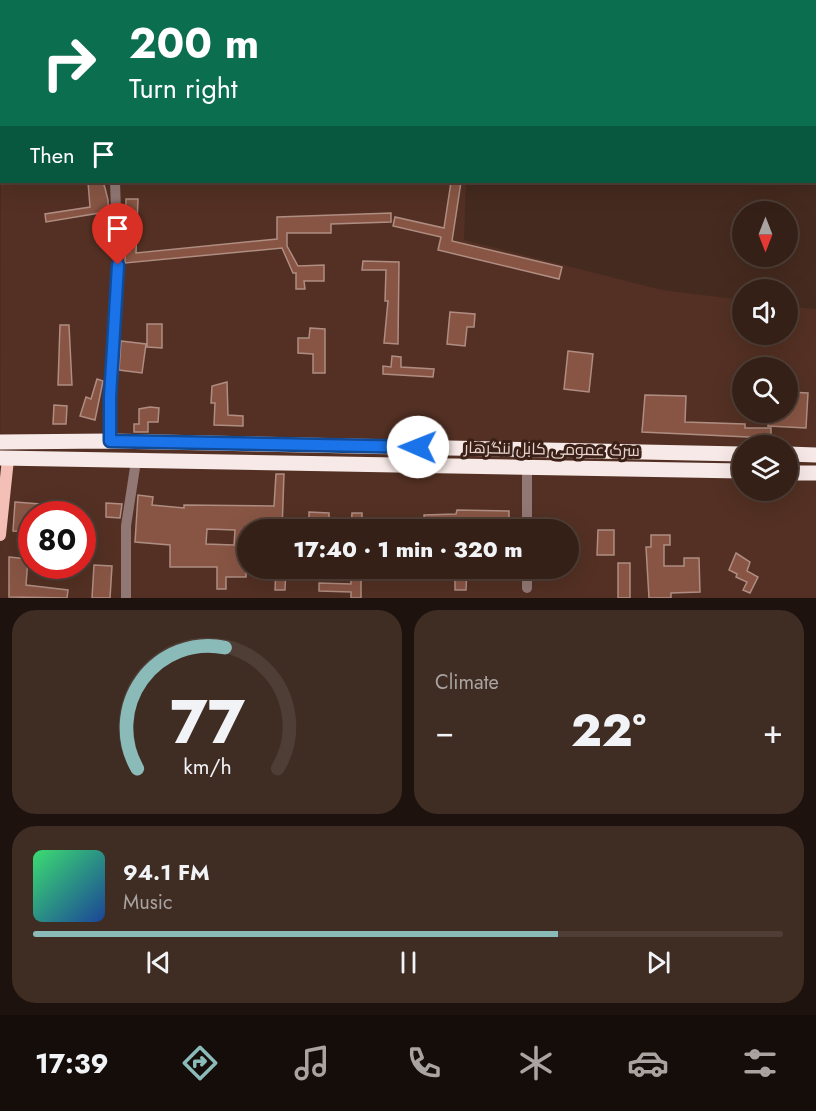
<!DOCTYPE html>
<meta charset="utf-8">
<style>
:root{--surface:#342017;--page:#3f2d24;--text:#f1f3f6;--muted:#a9a3a1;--line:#4e3e36;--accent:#8bbbb9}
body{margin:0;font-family:Jost,Cairo,sans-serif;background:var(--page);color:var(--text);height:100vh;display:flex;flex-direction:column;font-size:22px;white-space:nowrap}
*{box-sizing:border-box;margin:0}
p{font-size:20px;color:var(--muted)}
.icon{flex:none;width:33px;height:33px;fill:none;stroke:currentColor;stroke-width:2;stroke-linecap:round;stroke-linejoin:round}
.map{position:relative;height:598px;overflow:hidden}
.details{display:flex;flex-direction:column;gap:12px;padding:12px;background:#1d120d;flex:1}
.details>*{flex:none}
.top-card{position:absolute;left:0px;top:0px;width:816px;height:183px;box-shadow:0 6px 24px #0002,0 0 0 2px var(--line);background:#0b6e4f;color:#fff;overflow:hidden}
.needle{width:39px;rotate:180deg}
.controls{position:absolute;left:732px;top:201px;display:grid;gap:12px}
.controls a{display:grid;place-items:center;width:66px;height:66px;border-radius:50%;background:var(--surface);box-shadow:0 6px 24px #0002,0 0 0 2px var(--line);font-size:30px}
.speed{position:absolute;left:18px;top:501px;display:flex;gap:12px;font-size:30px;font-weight:700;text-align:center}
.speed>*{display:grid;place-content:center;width:78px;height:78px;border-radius:50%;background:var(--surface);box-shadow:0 6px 24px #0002,0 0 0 2px var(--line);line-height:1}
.speed .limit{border:9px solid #d22;background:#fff;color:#111}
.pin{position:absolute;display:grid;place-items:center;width:51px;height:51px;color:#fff;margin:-62px -26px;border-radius:50% 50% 50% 0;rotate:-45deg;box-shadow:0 0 6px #0007}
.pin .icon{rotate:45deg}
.me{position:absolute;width:66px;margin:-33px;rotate:271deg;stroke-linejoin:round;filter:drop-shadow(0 0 4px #0008)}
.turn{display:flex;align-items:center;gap:21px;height:126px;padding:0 30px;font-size:27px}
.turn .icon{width:78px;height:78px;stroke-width:2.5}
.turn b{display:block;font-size:42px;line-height:51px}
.then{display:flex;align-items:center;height:57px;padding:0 30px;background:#0003;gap:12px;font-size:22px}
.big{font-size:45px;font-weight:800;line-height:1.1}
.details .tile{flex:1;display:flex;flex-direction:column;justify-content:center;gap:9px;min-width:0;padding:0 21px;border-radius:24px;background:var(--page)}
.details .dial{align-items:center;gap:0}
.dial svg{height:156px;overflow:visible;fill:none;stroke:var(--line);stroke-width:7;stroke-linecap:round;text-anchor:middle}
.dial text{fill:var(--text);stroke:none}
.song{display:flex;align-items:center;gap:18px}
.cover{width:72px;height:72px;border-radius:9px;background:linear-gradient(135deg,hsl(140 70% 55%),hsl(220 70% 35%))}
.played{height:6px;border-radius:3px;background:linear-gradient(90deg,var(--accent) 70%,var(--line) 70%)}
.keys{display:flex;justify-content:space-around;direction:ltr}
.heat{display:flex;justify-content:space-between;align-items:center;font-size:33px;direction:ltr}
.details .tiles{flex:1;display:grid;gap:12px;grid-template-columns:1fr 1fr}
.tile:last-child{grid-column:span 2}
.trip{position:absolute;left:237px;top:519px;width:342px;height:60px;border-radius:30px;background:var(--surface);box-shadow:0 6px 24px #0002,0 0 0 2px var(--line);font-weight:800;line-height:60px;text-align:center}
.tab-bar{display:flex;height:96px;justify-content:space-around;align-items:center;background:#150d09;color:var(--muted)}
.tab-bar .icon{width:42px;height:42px}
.tab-bar .active{color:var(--accent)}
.tab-bar b{font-size:27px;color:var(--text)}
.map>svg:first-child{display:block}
.built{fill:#533023;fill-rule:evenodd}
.building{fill:#854;stroke:#af8d82;stroke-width:1.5;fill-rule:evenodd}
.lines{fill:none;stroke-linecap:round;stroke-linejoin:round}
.minor{stroke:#927875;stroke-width:10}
.major{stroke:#f4bfb7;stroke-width:12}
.highway{stroke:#f6e9e7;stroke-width:15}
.route-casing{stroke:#114b97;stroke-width:15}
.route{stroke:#1a73e8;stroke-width:10}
.labels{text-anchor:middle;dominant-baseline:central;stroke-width:6;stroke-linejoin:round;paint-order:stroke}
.street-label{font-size:16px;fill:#e6d4cd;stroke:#3a2016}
</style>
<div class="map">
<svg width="816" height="598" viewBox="0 0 816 598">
<rect width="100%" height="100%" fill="#452a1f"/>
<path class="built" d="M58 0H450L57 2Z
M1 74 2 182H466L464 240 662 290 742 300V334H788V306L816 309V598H0ZM742 368H788V412H742ZM742 446H788V490H742ZM32 514H82V566H32ZM248 530H568V568H248Z"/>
<path class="building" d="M88 182H103L105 188 108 200 110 245H102L100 213 46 222 45 214 90 207Z
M451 182H461L452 241 562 267 559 279 438 250 441 237 393 226 395 217 444 228Z
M126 199H138L136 253 277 239V217L391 213V222L331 224V233H287V246L298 266 324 265V281H304L305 289H296V273H293L282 248 125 263Z
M363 261 399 262 398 344 384 343 388 301H385L386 270H362Z
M450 312 475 314 474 327H467L465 346 447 344Z
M147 324H162V348L147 347Z
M60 325H69L72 385H58Z
M310 328 325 329V373H313V354L298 353V338H309Z
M121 341 146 344 142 373 119 370Z
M568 351 593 354 589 392 564 389Z
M392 356 401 357V367L434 369 433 377 383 374V366L391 367Z
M97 379 103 381 95 420 80 416 86 397 91 399Z
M227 382 228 415 243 416V426L214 425 215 403H211L212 386Z
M789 392 808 393 806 428 768 426 769 415 787 416Z
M645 395 686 396 685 422 745 424V428H771V438L642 432Z
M54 405 67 406 66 424H53Z
M150 407 159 408 158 422H148V432H134V424H139V409Z
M276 474H284L282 530H248L246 577H226V589H217V567H170V545L135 542 138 495 153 497 152 505 184 508V505L274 506ZM207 529 235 530 234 545 206 544Z
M15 502 66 506 65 514H32V532L13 531Z
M106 503 122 504 120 518 106 517Z
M457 510 509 511V529L500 528 501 523 444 522V527H425L424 515 456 514Z
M309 512 329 513V530H309Z
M352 513H362V530H351Z
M598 530H614V555H597Z
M651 535H670V545H664V566H684V558H699L700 592 671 593V598H649L646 547H651Z
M736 553 750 562 747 571 758 577 750 593 743 590 747 582 736 577 737 574 729 570Z
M9 557 28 559 26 585 68 590 67 598 9 597Z
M618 563H630V598H618Z
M94 565 112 566 110 598H92Z
M276 568H286L285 590H275Z
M351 568H361V598H351V592L319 591V583L351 584Z
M455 568H467L466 590H455Z"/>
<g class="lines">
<path class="minor" d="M85 0V2
M110 441V397L118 265 115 182
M527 467V530
M527 568V588
M126 598V526L136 461"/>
<path class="major" d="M0 535 8 459"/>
<path class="highway" d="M0 442 110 441 742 454
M788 454 816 455
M0 458 742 471
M788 473H816"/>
</g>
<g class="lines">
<g class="route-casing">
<path id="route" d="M118 265 110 397V441L418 447"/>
</g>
<use href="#route" class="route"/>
</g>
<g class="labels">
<g class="street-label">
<text transform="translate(552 449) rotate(1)">سرک عمومی کابل ننگرهار</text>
</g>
</g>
</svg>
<div class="controls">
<a><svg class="needle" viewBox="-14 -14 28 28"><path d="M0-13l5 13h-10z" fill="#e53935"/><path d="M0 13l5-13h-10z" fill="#a9a3a1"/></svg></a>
<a><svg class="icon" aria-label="sound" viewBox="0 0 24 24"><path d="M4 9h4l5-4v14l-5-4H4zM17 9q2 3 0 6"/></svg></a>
<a><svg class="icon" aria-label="search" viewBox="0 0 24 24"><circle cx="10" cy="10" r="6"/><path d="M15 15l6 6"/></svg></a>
<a><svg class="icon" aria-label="layers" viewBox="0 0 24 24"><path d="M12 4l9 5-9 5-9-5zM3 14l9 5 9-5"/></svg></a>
</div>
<div class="speed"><div class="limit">80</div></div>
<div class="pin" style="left:118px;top:265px;background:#d93025"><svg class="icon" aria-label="arrive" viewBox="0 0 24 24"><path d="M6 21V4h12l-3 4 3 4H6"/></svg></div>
<svg class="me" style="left:418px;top:447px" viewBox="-20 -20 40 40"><circle r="19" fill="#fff"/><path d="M0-13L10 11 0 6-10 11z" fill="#1a73e8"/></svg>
<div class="trip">17:40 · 1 min · 320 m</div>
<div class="top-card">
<div class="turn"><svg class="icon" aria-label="right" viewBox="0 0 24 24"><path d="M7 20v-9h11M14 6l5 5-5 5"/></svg><div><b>200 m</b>Turn right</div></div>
<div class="then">Then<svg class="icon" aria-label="arrive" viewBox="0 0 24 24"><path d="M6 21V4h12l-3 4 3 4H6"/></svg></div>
</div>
</div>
<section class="details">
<div class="tiles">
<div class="tile dial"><svg viewBox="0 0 100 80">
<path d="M14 69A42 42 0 1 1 86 69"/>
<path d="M14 69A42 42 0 0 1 59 7" stroke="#8bbbb9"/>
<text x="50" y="56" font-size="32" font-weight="700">77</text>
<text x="50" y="72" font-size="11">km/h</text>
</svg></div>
<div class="tile"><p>Climate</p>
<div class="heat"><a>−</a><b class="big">22°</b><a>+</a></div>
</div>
<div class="tile">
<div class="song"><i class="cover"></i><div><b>94.1 FM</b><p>Music</p></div></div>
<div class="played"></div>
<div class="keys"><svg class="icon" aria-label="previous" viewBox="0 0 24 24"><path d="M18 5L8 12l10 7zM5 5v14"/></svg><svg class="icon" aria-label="pause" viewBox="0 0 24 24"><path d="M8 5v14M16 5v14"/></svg><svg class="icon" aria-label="next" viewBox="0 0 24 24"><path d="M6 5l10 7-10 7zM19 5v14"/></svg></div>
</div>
</div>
</section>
<nav class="tab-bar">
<b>17:39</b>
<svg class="icon active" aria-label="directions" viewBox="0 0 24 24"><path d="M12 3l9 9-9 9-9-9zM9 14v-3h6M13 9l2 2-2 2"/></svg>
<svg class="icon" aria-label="music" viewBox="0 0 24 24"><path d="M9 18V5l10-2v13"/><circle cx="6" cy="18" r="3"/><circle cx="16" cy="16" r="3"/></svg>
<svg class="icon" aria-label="phone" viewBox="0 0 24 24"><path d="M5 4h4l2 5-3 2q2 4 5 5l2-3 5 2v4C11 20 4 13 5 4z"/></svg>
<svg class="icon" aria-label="climate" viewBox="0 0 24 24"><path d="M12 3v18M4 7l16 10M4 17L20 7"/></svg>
<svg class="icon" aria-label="car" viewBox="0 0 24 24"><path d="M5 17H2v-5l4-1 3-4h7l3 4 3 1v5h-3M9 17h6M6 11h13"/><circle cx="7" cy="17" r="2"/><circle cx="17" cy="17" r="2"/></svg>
<svg class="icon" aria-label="filters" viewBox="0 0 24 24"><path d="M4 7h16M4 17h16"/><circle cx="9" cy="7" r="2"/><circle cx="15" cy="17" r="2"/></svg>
</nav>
